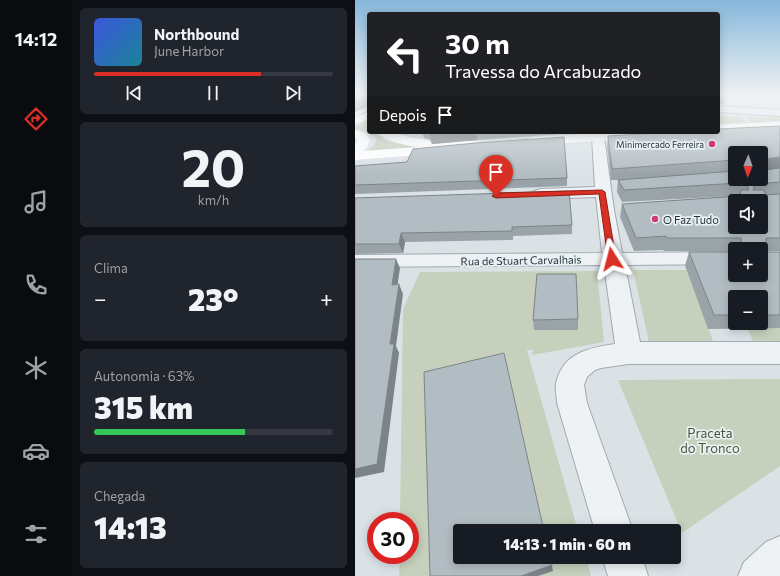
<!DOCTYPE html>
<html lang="pt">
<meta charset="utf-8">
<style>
:root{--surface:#171b24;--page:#20242c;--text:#f1f3f6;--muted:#9ea1a6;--line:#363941;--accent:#d93025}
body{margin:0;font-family:Commissioner,sans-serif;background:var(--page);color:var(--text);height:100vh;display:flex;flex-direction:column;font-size:15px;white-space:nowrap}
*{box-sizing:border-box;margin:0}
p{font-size:13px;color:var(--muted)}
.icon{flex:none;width:22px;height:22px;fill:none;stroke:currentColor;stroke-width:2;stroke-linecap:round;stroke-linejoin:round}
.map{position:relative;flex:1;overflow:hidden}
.drawer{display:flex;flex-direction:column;gap:8px;padding:8px;background:#0d0f14;width:283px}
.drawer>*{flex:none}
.hud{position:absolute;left:12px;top:12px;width:353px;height:122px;border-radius:4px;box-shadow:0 2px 10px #0003;background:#202124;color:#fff;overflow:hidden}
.needle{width:26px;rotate:182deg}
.fabs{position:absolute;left:373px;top:146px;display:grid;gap:8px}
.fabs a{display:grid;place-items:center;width:40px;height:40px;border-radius:4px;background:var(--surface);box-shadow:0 2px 10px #0003;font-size:20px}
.speed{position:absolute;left:12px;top:512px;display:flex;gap:8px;font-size:20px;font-weight:700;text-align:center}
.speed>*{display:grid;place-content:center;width:52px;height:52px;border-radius:50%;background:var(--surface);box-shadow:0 2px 10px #0003;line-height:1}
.speed .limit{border:6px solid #d22;background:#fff;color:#111}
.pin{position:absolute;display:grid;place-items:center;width:34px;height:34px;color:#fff;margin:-41px -17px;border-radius:50% 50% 50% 0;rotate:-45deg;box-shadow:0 0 4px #0007}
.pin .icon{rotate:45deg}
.me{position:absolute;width:44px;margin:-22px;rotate:351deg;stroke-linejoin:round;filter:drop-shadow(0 0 3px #0008)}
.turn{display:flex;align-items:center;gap:14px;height:84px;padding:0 12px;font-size:18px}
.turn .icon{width:52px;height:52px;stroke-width:2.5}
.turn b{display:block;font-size:28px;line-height:34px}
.then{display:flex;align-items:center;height:38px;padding:0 12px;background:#0003;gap:8px;font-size:15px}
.big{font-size:30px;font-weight:800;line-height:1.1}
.drawer .card{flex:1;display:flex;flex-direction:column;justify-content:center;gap:6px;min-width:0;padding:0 14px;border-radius:6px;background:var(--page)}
.drawer .dial{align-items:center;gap:0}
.dial b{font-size:52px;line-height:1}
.song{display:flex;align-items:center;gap:12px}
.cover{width:48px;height:48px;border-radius:6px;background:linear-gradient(135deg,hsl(230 70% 55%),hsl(190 70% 35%))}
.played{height:4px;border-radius:2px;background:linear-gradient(90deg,var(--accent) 70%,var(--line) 70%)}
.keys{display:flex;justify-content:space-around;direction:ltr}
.heat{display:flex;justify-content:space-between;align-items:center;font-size:22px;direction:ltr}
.charge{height:6px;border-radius:3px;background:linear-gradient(90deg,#34c759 63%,var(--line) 0)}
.trip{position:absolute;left:98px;top:524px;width:228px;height:40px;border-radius:4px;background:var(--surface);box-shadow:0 2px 10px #0003;font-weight:800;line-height:40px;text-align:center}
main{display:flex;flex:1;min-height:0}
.tabs{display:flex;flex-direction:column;width:72px;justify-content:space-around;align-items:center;background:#090b0e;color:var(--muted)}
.tabs .icon{width:28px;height:28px}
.tabs .current{color:var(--accent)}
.tabs b{font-size:18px;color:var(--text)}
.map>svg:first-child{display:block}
.green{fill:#c6d0bc}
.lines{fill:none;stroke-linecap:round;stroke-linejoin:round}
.service-casing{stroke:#a1aab0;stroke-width:2}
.minor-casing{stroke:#a1aab0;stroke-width:2}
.service{fill:#eef2f4;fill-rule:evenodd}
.minor{fill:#eef2f4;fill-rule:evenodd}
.secondary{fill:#fff;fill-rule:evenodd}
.wall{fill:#99a3a8;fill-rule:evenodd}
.shaded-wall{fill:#7d8488}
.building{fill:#b2bdc3;stroke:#7d8488;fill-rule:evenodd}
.route{fill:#d93025;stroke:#8d1f18}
.poi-dot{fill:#d23978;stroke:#eaf1f4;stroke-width:1.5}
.labels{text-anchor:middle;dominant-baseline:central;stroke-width:3.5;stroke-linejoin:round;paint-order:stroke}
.far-poi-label{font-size:9px;fill:#25333c;stroke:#eaf1f4;text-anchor:end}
.poi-label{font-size:11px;fill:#25333c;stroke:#eaf1f4;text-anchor:start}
.street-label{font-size:11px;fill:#25333c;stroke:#eaf1f4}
.near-park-label{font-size:13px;fill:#435832;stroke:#eaf1f4}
</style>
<main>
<nav class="tabs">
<b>14:12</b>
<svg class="icon current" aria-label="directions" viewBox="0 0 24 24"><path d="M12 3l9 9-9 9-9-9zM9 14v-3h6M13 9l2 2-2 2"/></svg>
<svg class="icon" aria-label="music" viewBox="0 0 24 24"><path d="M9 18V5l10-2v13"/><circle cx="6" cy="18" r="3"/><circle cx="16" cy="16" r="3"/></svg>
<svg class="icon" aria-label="phone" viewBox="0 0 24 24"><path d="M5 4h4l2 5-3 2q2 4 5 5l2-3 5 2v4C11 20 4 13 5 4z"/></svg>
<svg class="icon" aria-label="climate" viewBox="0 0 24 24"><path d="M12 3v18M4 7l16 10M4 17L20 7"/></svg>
<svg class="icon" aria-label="car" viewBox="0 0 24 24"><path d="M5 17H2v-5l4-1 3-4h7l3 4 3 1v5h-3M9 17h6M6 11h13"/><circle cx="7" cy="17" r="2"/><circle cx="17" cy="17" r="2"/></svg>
<svg class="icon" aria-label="filters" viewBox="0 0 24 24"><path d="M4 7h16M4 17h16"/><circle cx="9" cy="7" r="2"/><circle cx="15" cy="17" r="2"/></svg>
</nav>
<section class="drawer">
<div class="card">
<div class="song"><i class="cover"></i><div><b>Northbound</b><p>June Harbor</p></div></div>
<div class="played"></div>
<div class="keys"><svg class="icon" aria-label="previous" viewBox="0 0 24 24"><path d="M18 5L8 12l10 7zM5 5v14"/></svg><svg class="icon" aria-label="pause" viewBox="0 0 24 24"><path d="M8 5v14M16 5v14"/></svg><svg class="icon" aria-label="next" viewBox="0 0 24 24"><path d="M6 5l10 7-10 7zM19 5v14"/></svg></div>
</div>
<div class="card dial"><b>20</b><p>km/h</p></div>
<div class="card"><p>Clima</p>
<div class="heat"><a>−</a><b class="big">23°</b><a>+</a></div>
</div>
<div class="card"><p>Autonomia · 63%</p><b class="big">315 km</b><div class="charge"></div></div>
<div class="card"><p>Chegada</p><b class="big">14:13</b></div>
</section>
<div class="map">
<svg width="425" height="576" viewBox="0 0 425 576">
<rect width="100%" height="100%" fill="#dbe2e6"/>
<path class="green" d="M363 115 386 117 391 122 363 124Z
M413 115H425V121L396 122 391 117 414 118Z
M14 119V132H18L33 141 63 148 11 152C17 148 21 145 21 138L10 131 0 130V126Z
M278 270H331L358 341 294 342Z
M242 271 249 342 177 355 178 350H172L223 531H189L160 404 81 576H44L45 555H55V521H45L48 309 65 272Z
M380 275H401L425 317V341H398L390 323H406V297H380Z
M425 379V466L327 533 263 380Z
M195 557H231L236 576H183L198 570Z"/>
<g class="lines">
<g class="service-casing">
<path id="service" d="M14 106V110L0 117V112Z"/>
</g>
<g class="minor-casing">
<path id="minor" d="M363 106 425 110V116L363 112Z
M243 133 247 134 249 137 259 210 267 253 380 252V264L270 265 285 342H425V364H274L246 368 240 370 232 377 229 385 232 403 278 531H240L202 403C202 397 200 390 201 384 207 353 233 348 260 344L249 265 0 267V255L247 253 241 197 185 199 179 197 177 194 179 191 185 189 240 187 237 137 239 134Z
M425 536V576H383L389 562 411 542Z
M247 557H287L293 576H253Z"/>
</g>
<use href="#service" class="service"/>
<use href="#minor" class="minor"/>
<path class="secondary" d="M14 112V119L0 124V117Z
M425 122V128L363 133 361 132H363V125Z
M0 130 11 134 15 140 11 149 7 151 64 147C52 145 31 142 23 132H39L53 137 74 140 122 141 127 142 128 145 127 148 122 149H93L92 152 87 153 0 160V144L3 140 0 138Z
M263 132H328L326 135 322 136 179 145 175 144 173 141 175 138 179 137Z"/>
</g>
<path class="wall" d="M14 94V105L0 112Z
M363 94H371L368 104H363Z
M425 126V194L411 195 425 194V251H411V252H425V328L353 329 330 266 334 252 380 275 406 249H380V251H309L308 250 279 251 265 217 267 204 382 196H380L267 202 262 192 263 180H256L252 147 253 136ZM380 153 406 179H380ZM380 297H406V323H380Z
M64 132H208V134L122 140 77 144 75 140 69 138 68 135Z
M0 166 212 178V186L0 194Z
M0 198 217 225V234L158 236V240L50 242 48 253 0 254Z
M223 319V330H179L178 320Z"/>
<path class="shaded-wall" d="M9 94H11L14 105 0 112V99Z
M74 132H121L122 140 77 144Z
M425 157V169L406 174V166L410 159Z
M46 233 50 242 48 253 44 244Z
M41 259 45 268 41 295 37 285Z
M44 284 48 294 41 346 44 353 29 472 0 478V469L35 344Z
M197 565 198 571 183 576H166Z"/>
<path class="building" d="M0 94H9L0 99Z
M11 94H14V98H12Z
M425 126V157L410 159 409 166H406V153H380V160L257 169 253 136 318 132H363V129Z
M209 137 212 178 0 185V166L52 162 58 149 121 143Z
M406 168 411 170 425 168V182L400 184 398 190H409L411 195 425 194V238H411V252H425V315H406V297H380V315H359L334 252H380V275H406V249H387L386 238H312L311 236 281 238 267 204 385 196 386 190H394L392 185 384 183 269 190 263 180 380 171V179H406ZM380 201H406V227H380Z
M214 191 217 225 157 227V231L46 233 44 244H0V198Z
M0 259H41L37 285 44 284 35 344H39L22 464 0 469Z
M182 274H221L223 319 178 320Z
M149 353 189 531H105V557H195L197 565 166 576H75L69 372Z"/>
<linearGradient id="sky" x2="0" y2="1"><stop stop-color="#86b7db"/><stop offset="0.54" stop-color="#eff2f4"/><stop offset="1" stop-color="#eff2f4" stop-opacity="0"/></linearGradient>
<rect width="425" height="175" fill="url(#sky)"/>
<path class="route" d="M247 190 250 192 261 259 257 261 253 259 244 194 141 198 137 196 141 193Z"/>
<g class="poi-dot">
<circle cx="357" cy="144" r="4"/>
<circle cx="300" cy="219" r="4"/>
</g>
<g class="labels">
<g class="far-poi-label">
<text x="349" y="144">Minimercado Ferreira</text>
</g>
<g class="poi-label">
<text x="308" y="219">O Faz Tudo</text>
</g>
<g class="street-label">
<text transform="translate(166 260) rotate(-1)">Rua de Stuart Carvalhais</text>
</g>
<g class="near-park-label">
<text x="355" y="433">Praceta<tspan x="355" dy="15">do Tronco</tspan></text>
</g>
</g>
</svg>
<div class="fabs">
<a><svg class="needle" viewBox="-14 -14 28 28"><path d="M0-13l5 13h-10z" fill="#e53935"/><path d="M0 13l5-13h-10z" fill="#9ea1a6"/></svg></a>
<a><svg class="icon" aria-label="sound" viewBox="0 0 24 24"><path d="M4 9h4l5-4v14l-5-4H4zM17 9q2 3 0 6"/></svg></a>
<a>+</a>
<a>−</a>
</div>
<div class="speed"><div class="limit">30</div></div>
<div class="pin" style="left:141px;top:196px;background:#d93025"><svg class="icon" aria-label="arrive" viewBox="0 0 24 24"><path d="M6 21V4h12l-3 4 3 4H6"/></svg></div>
<svg class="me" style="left:257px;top:259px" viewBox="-20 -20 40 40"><path d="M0-17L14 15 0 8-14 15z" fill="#d93025" stroke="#fff" stroke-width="4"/></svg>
<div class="trip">14:13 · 1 min · 60 m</div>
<div class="hud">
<div class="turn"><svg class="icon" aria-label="left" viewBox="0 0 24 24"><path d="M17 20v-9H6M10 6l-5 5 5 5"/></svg><div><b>30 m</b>Travessa do Arcabuzado</div></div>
<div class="then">Depois<svg class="icon" aria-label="arrive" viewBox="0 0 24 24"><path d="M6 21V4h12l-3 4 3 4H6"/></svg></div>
</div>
</div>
</main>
